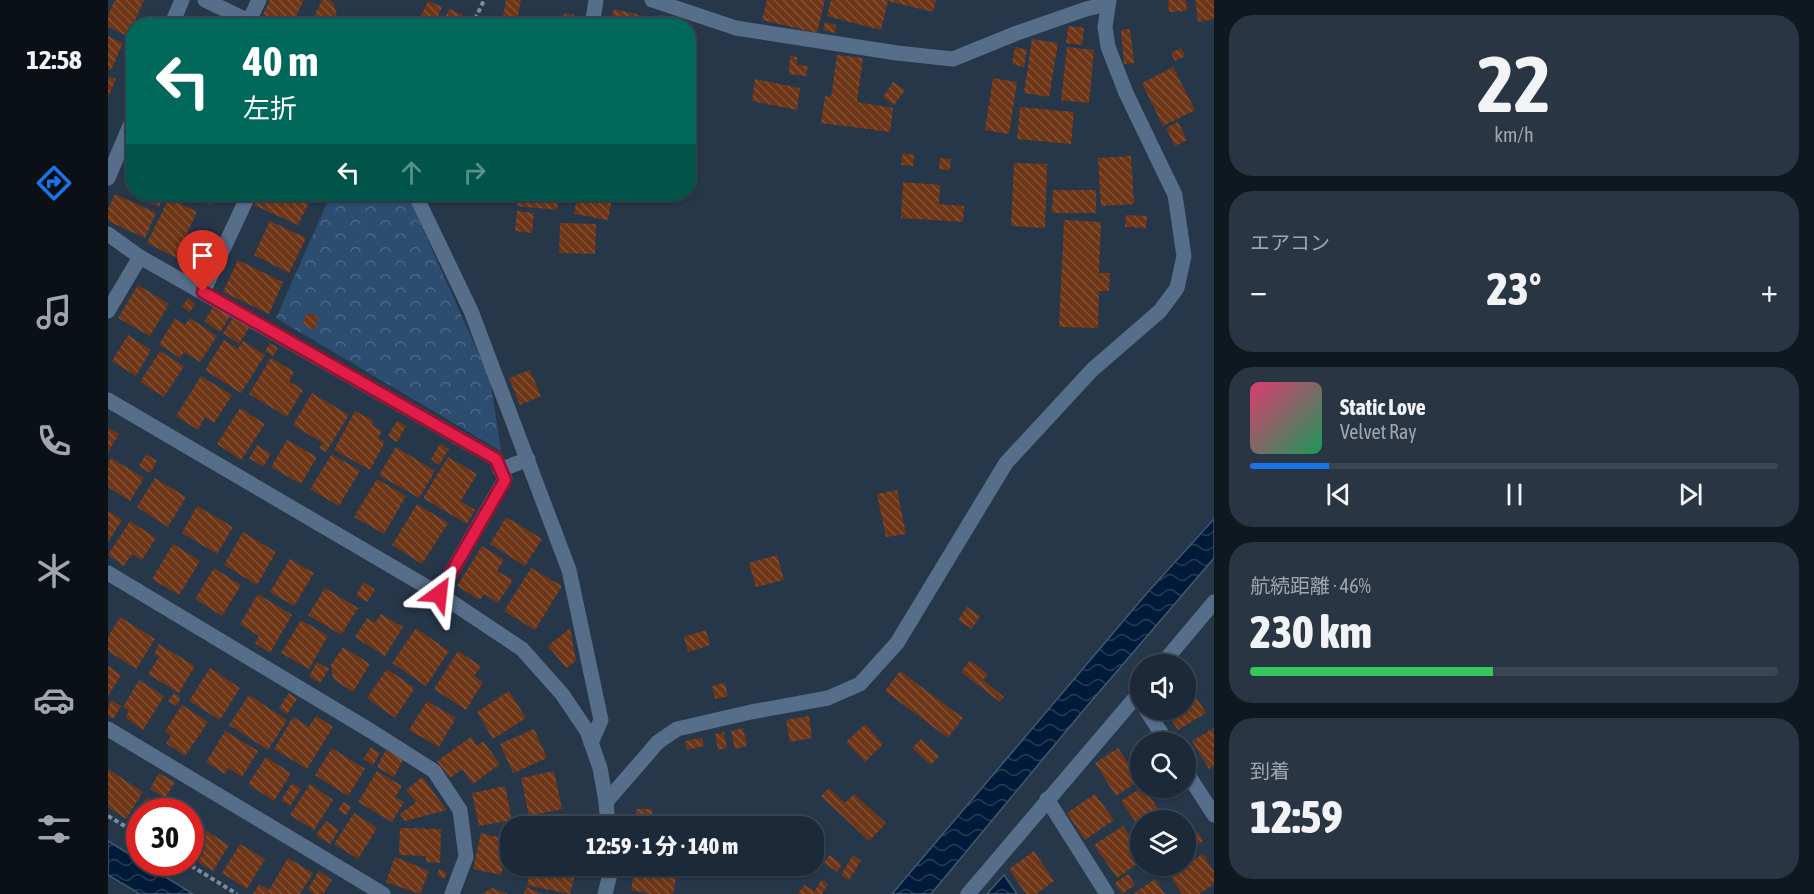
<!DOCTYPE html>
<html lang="ja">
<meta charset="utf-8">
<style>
:root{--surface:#1c2938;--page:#293543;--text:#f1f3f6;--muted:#a0a6ae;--line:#3a4553;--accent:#1a73e8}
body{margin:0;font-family:"Asap Condensed","Noto Sans JP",sans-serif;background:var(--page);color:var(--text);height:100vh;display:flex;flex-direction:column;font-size:22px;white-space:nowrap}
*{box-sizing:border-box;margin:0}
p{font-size:20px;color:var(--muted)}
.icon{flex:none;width:33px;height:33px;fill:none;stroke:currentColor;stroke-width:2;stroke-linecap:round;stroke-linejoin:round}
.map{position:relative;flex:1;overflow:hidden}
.drawer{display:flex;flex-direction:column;gap:15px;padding:15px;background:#0f171f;width:600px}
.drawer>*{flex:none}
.banner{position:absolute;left:18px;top:18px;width:570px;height:183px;border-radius:24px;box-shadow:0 2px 4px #0004,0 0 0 2px var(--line);background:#00695c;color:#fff;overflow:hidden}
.tools{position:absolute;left:1022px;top:654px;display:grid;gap:12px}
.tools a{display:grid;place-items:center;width:66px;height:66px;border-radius:50%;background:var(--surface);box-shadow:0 2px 4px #0004,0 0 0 2px var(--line);font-size:30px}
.speed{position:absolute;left:18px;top:798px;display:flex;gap:12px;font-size:30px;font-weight:700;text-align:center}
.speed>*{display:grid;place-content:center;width:78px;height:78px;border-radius:50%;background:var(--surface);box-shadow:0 2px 4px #0004,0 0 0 2px var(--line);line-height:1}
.speed .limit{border:9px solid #d22;background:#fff;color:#111}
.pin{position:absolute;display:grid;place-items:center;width:51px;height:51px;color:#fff;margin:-62px -26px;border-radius:50% 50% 50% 0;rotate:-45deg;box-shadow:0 0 6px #0007}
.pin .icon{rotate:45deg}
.me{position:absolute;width:66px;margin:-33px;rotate:30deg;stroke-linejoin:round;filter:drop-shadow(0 0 4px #0008)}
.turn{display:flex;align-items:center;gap:21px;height:126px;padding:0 18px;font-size:27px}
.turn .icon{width:78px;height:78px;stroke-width:2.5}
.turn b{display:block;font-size:42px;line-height:51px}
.lanes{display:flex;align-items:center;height:57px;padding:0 18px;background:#0003;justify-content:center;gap:30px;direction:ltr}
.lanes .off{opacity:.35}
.big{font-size:45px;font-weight:800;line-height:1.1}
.drawer .tile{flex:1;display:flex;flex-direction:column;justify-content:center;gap:9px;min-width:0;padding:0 21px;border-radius:24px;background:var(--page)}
.drawer .dial{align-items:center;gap:0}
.dial b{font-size:78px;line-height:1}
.song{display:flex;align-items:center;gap:18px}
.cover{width:72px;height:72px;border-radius:9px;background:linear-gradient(135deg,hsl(340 70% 55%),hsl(150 70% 35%))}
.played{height:6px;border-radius:3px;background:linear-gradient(90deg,var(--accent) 15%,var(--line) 15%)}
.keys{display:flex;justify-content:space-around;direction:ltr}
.heat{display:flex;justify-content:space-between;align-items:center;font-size:33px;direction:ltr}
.charge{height:9px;border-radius:4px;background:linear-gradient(90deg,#34c759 46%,var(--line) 0)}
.trip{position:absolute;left:392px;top:816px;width:324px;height:60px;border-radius:24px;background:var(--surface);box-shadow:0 2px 4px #0004,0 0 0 2px var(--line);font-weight:800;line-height:60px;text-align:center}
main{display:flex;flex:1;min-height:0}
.tab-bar{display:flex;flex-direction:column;width:108px;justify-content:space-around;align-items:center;background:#0b1016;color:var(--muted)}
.tab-bar .icon{width:42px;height:42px}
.tab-bar .current{color:var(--accent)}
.tab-bar b{font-size:27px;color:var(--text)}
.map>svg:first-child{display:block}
.park{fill:url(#park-crowns)}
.water{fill:url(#water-waves);stroke:#425871;stroke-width:1.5}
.building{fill:url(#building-back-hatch)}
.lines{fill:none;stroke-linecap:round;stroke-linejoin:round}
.path{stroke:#7c8a9a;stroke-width:4;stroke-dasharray:4.5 3;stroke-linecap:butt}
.minor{stroke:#566e89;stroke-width:15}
.tertiary{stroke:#566e89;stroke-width:15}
.route-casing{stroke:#92132f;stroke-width:15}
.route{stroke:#e11d48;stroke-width:10}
</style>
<main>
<nav class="tab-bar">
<b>12:58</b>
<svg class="icon current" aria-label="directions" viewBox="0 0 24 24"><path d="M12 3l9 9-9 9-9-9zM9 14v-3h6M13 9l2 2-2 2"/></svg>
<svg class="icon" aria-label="music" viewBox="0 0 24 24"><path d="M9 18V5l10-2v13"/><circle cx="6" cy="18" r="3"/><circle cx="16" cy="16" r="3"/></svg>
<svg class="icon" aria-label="phone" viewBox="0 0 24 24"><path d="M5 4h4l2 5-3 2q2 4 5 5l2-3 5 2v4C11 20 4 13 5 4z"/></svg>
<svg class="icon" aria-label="climate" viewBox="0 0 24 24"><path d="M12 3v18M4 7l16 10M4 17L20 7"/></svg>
<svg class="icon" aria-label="car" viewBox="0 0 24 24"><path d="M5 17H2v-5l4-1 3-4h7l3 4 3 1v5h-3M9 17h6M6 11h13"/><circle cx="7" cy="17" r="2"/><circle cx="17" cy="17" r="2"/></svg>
<svg class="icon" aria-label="filters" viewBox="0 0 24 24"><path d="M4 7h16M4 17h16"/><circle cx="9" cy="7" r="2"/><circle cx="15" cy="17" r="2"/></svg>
</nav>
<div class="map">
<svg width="1106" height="894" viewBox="0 0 1106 894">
<defs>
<pattern id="park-crowns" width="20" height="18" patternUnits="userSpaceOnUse" patternTransform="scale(1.5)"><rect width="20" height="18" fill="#2d4d70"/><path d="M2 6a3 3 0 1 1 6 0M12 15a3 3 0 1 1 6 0" fill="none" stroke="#4b6785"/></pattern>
<pattern id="water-waves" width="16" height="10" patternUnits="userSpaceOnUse" patternTransform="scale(1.5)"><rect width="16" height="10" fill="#001b39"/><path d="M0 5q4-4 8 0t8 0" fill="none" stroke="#253c56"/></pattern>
<pattern id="building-back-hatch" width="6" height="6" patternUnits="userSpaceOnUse" patternTransform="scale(1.5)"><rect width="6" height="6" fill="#6e3516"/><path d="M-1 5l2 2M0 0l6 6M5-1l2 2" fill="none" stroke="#825238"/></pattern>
</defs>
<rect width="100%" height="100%" fill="#26374a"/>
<path class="park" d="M223 194H299L382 379 393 451 168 318Z"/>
<path class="water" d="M1106 519V558L974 712 823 894H784L1039 593Z
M0 841 31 860 32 862 35 863 85 894H32L0 875Z
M896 875 909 894H879Z"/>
<path class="building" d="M7 0H36L20 36 0 27V15Z
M162 0H196L183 26H178L155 14Z
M214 0H220L226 3 231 26H208L203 23Z
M398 0H413L408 26H393Z
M659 0H717L709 33 654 20Z
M723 0H828L825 12 780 1 773 30 719 16Z
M1060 0H1078L1079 11 1061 12Z
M1087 0H1106V19L1090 22Z
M320 1 334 7 326 26H308Z
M341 9 355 15 351 26H333Z
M506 9 544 18 543 26H502Z
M456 13 466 15 464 26H454Z
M552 15 567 18 565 26H550Z
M417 18 446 24V26H415Z
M717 22 728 25 727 33 715 30Z
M960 26 976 28 974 45 958 43Z
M1022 29 1026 63 1016 64 1013 30Z
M0 36 15 43 3 70 0 69Z
M924 39 950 43 941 97 916 93Z
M907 47 919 50 916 67 904 64Z
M959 47 986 50 981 103 953 100Z
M1073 48 1077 56 1067 61 1063 53Z
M729 55 755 58 749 102 785 108 782 132 713 123 717 96 723 97Z
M682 56 689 57V65L700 66 698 76 681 74Z
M1065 67 1087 110 1055 126 1034 83Z
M0 76 8 79 0 97Z
M885 78 909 82 901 134 877 130Z
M647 79 692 88 689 110 644 101Z
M785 82 797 90 786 105 775 97Z
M912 107 966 112 963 144 909 139Z
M1070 122 1079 140 1067 146 1058 128Z
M795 153 806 155 805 166 793 165Z
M1023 156 1026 204 993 206 990 158Z
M832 158 843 159 842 170 831 169Z
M906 163 939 164 937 228 903 226Z
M795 182 832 185 831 204 856 206 855 222 793 218Z
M945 190H988V213H944Z
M7 194 48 213 37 238 0 221V209Z
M21 194H57L51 207Z
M77 194H109L103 205Z
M151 194H205L190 225 146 205Z
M410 194H451L449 210 409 206Z
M470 194H505L500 220 466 214Z
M61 198 89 212 79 233 84 236 73 260 39 243Z
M409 211 426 213 424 233 407 231Z
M1018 215 1039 216 1038 228 1017 227Z
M956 220 993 222 991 273H1002L1001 291H991L990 328 951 327Z
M162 221 198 238 181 273 146 255Z
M452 223 488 224 487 254 451 253Z
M130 260 175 282 161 314 115 292Z
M30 285 61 304 42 336 10 318Z
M80 298 87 304 82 312 74 307Z
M106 306 122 316 112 332 96 321Z
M200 312 211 318 206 330 194 324Z
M82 318 109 336 92 362 76 352 72 358 51 344 67 319 77 325Z
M125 318 141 328 131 344 115 333Z
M20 335 43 350 28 376 4 361Z
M116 340 130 349 135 341 157 355 133 393 97 370Z
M162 343 170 348 165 356 157 351Z
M52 351 76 366 56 397 32 382Z
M163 358 186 372 181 381 195 390 179 417 141 394Z
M422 370 433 396 412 405 401 378Z
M93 376 124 395 106 423 97 417 90 430 68 416Z
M204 393 241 415 218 452 211 448 215 443 185 425Z
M132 408 157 424 133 460 109 444Z
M247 411 266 421 264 425 274 431 270 438 277 442 262 470 226 450Z
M289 421 298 426 289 442 280 436Z
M0 428 11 434 0 452Z
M179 440 209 457 193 484 163 467Z
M332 444 341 449 331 465 323 459Z
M149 445 163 454 155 467 141 458Z
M288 447 327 471 311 498 271 475Z
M38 454 49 461 42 473 31 466Z
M224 454 252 471 231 506 202 489Z
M340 457 369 474 353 501 367 510 359 524 315 498Z
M3 458 36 478 22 501 0 487V463Z
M47 478 78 497 60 527 29 507Z
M269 479 298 496 276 534 246 517Z
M789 490 798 534 778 537 769 494Z
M309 504 340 523 314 564 284 545Z
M89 506 125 527 109 554 74 533Z
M0 511 14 520 0 542Z
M398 517 434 539 417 566 382 544Z
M22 521 48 538 34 560 24 554 16 566 0 555Z
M135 532 168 552 149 585 116 565Z
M65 544 92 561 71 595 44 579Z
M374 546 396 560 389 571 405 580 390 603 376 594 372 600 349 586Z
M669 555 676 580 648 587 641 563Z
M182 559 206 573 186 606 162 592Z
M106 568 133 585 114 616 87 599Z
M423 568 454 586 427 630 396 611Z
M256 582 267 590 259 602 248 595Z
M217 588 250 608 233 635 200 615Z
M150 594 184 615 162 653 147 643 151 636 132 624Z
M859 607 872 616 864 629 850 620Z
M273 614 295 627 277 656 247 637 259 618 267 623Z
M12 617 47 639 28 669 0 651V637Z
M193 620 220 636 201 669 173 653Z
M308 628 341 651 318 686 284 663Z
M462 628 468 661 458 668 440 646Z
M598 630 602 645 580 652 576 637Z
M51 644 87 666 71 693 40 674 51 657 46 654Z
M235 647 262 664 245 692 225 679 223 665Z
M350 651 373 666 366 676 375 682 358 710 326 689Z
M862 660 880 674 875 680 896 697 892 702 853 672Z
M209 662 221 669 212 683 201 676Z
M0 666 13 675 0 696Z
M102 668 132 688 112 720 81 701Z
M279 669 307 688 287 718 259 698Z
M792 671 855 718 840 738 777 691Z
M1077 679 1098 713 1070 730 1057 710H1077Z
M31 680 56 696 35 730 17 717 21 711 15 707Z
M617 683 620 696 607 699 604 686Z
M401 691 418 718 385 739 369 712Z
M66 693 73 698 68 706 60 701Z
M181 693 189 699 179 714 171 708Z
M141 695 179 720 160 750 121 725Z
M4 700 13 706 5 719 0 716V706Z
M319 701 348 718 331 747 301 730Z
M74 705 100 722 77 756 58 743 63 736 57 731Z
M208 716 225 727 199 769 166 749 185 717 201 727Z
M701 716 704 738 682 742 678 720Z
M757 724 775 744 757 762 738 742Z
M635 728 639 746 627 749 623 731Z
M1106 728V766L1101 769 1084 741Z
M426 729 439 758 405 773 392 744Z
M117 731 150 751 134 777 120 768 117 774 98 762Z
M616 732 619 748 610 750 607 734Z
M363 737 369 746 375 741 392 764 365 784 354 769 342 778 329 761Z
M594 738 596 746 579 750 577 741Z
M813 739 831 756 823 765 804 748Z
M263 747 272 753 265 765 255 759Z
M224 748 257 769 240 796 207 775Z
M1010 748 1022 766 1031 760 1032 780 1008 796 987 763Z
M278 750 295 760 286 777 269 767Z
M158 757 183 773 166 801 140 784Z
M0 769 35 792 18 819 0 807Z
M269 771 294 786 287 797 296 802 284 822 250 802Z
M446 771 454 809 421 816 413 778Z
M51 773 67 782 57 798 42 789Z
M314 777 339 810 297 821 292 814 308 802 298 790Z
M184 783 193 789 182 806 173 800Z
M202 784 225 800 206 830 182 815Z
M397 786 404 820 371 826 364 793Z
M721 788 737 803 746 794 778 823 761 841 713 796Z
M1033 788H1036L1056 818 1051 820H1032V828L1013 801Z
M987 794 1006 820 977 840 959 813Z
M39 797 63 812H32V827L23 822Z
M235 802 243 807 238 815 230 810Z
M528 809H544V826H528Z
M246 813 269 828 250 859 226 844Z
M464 816 465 826H423L422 821Z
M218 821 231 830 222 844 208 835Z
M90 826 121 845 105 871 82 857V839Z
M1015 826 1032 852V862L1009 878 986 845Z
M292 828 333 829 332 863 318 862V856L291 855Z
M1090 832 1095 841 1077 853V841Z
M373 833 401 840 393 875 365 869Z
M132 844 157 859 139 889 114 873Z
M705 846 717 852 711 863 705 860Z
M926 851 946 881 928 894H918L901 869Z
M1095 854 1106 872V884L1091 894H1074L1062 875Z
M721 855 734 864 729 872 716 863Z
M745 855 753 861 741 880 733 875Z
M287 857 321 871 312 894 278 882Z
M180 858 205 873 192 894H145L151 884 161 890Z
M424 866H452L450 870 467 874 462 894 419 885Z
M536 866H554L553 871 569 874 565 894H542L523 890 527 867 536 869Z
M331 869 339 873 336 879 329 875Z
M211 871 224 880 215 894H206L200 889Z
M1020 874 1027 885 1014 894 1007 883Z
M1047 879 1057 894H1025Z
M713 880 720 884 714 894H690L696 885 707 891Z
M418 887 435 894H416Z
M384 888 400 894H374Z"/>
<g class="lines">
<path class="path" d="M364 26 376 0
M0 816 32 835
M77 862 129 894"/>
<path class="minor" d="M97 0 151 26
M544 0 628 28 789 53 845 59 909 33 978 9 1000 4
M141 21 151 0
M63 26 74 0
M484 26 488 0
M0 178 26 116
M307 194 363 311 461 570 493 720 483 743
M0 234 32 257 388 459 397 479 331 594
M95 292 141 194
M0 311 32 257
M392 470 420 459
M0 573 263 731 326 771 352 810 358 857 344 894
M1054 664 1106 602
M1038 710 1059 742
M0 729 275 894
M1077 770 1106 815
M939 799 999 894
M498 802 550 742 569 729 643 712 720 698 752 684 789 643 898 463 984 370 1052 311 1069 288 1076 256 1067 195 1018 93 1000 47 997 27 1001 0
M860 894 1032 692"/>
<path class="tertiary" d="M0 400 336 597 414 649 454 694 479 731 492 768 498 802 500 826
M497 894 504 866"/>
</g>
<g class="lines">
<g class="route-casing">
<path id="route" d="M95 292 388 459 397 480 331 594"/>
</g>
<use href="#route" class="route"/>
</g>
</svg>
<div class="tools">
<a><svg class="icon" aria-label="sound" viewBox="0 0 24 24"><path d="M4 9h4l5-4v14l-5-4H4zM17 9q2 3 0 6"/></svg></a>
<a><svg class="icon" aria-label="search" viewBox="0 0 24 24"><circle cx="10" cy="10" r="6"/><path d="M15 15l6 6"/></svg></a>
<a><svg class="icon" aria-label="layers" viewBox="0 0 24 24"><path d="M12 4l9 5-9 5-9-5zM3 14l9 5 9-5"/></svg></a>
</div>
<div class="speed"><div class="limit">30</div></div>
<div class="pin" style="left:95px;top:292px;background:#d93025"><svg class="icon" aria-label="arrive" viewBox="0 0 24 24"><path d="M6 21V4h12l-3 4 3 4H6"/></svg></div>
<svg class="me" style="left:331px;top:594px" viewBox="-20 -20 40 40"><path d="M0-17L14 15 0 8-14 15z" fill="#e11d48" stroke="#fff" stroke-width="4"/></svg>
<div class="trip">12:59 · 1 分 · 140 m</div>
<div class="banner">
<div class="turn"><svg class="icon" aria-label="left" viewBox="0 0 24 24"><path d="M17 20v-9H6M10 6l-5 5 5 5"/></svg><div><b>40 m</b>左折</div></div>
<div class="lanes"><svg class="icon" aria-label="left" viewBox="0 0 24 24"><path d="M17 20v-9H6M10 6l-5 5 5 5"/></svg><svg class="icon off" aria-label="ahead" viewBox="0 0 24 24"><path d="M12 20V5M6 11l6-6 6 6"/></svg><svg class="icon off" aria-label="right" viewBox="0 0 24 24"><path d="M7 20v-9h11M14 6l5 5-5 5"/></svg></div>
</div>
</div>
<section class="drawer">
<div class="tile dial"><b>22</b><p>km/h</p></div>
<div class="tile"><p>エアコン</p>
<div class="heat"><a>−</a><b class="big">23°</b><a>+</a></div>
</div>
<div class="tile">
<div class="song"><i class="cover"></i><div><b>Static Love</b><p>Velvet Ray</p></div></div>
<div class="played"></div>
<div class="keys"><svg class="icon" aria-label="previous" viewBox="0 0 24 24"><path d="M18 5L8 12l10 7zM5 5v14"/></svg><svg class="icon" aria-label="pause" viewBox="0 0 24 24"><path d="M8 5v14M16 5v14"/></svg><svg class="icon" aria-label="next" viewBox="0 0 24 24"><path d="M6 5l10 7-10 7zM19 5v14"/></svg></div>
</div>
<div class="tile"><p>航続距離 · 46%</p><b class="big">230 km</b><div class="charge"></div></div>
<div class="tile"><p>到着</p><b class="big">12:59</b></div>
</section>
</main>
